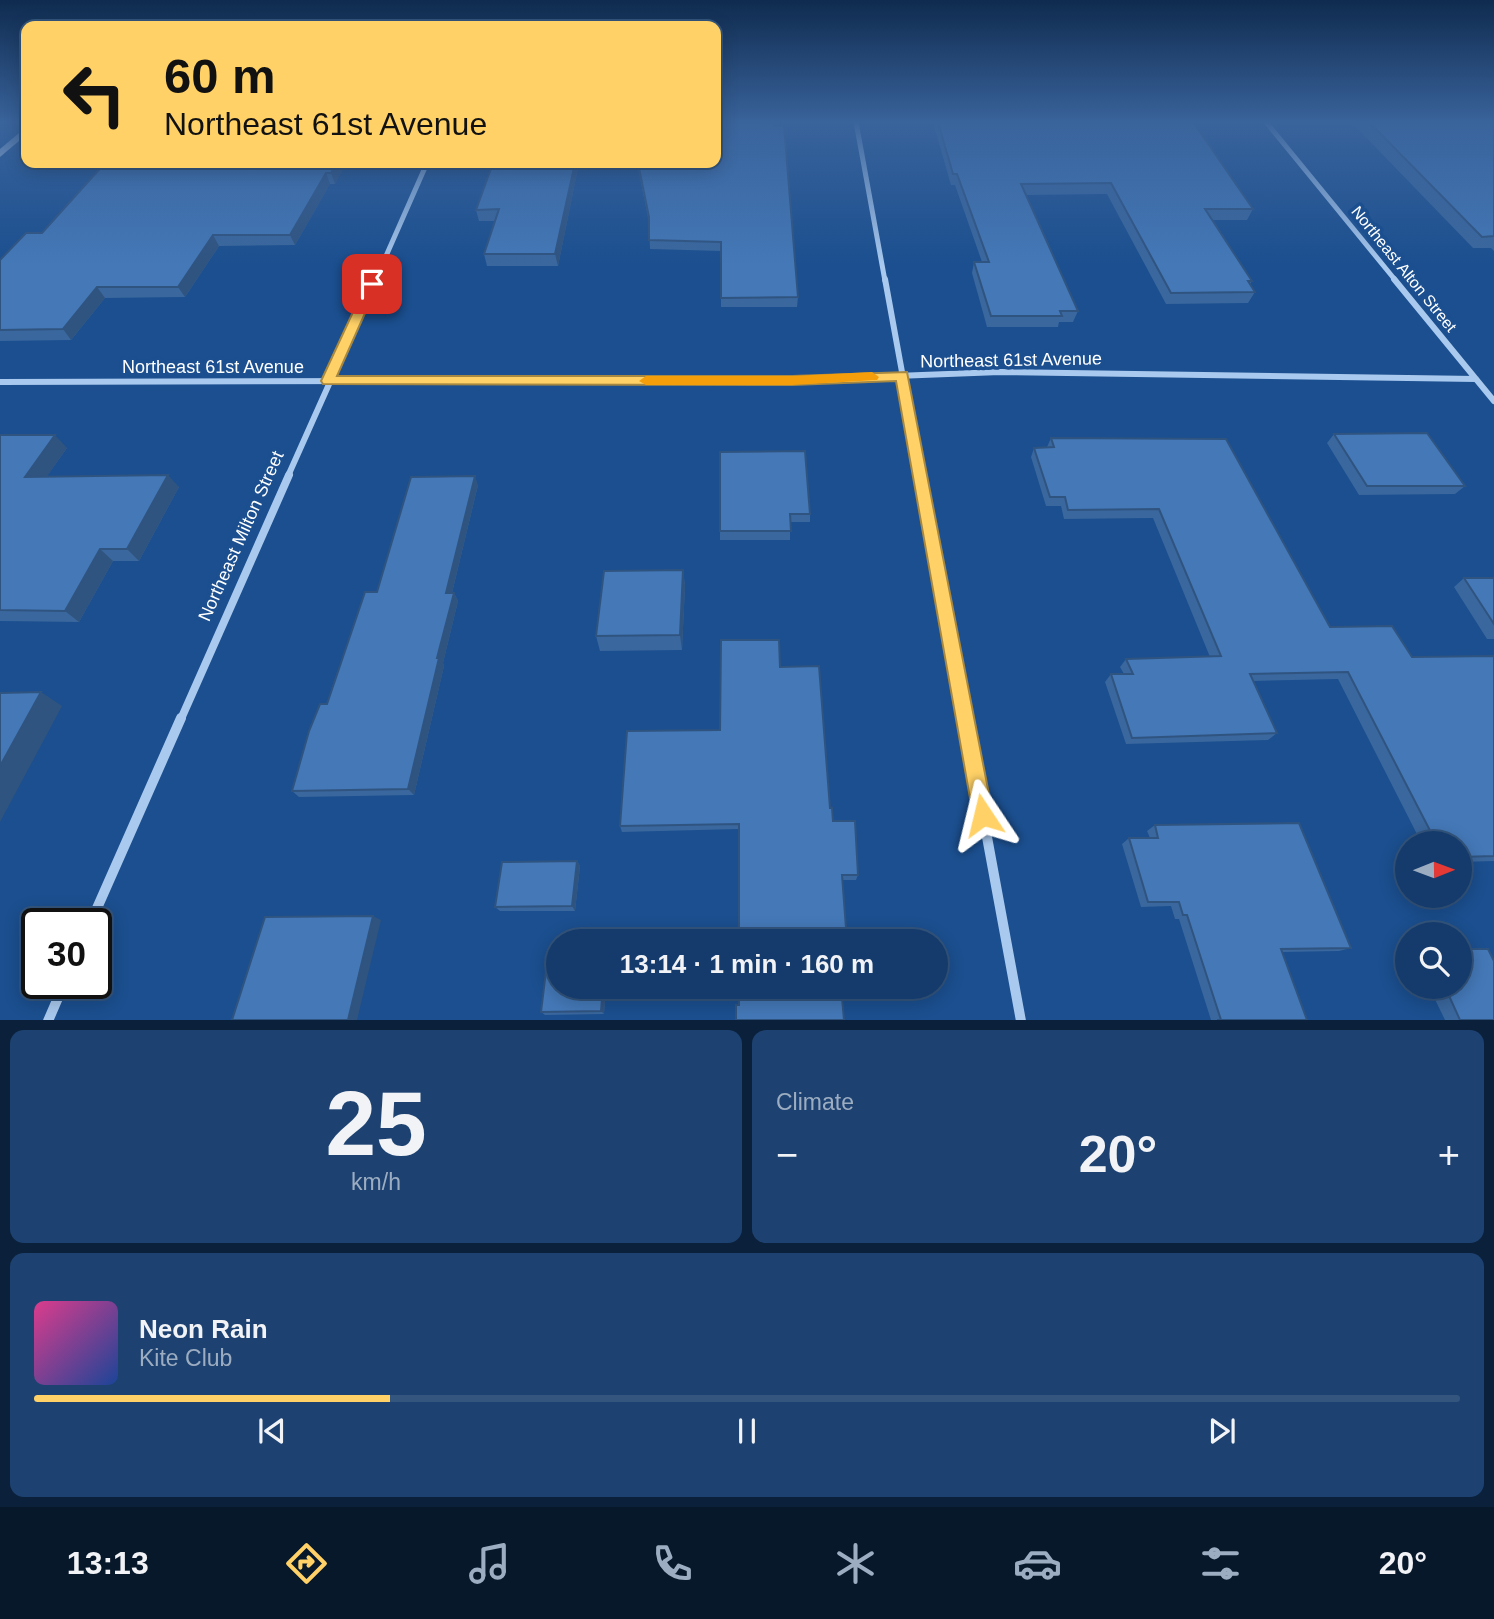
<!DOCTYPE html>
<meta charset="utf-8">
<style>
:root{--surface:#143b6b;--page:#1d4271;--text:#f1f3f6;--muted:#9dadc1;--line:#33557e;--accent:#ffd166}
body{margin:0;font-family:Helvetica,sans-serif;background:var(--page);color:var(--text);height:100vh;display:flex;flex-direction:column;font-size:26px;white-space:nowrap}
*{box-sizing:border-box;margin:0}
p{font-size:23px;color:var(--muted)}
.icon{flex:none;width:38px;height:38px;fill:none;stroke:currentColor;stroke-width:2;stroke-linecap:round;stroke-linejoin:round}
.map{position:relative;height:1020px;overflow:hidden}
.side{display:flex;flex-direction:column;gap:10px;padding:10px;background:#0b203b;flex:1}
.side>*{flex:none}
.guide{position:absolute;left:21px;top:21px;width:700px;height:147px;border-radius:14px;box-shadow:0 4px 18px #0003,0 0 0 2px var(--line);background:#ffd166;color:#111;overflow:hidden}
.needle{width:46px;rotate:89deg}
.fabs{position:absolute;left:1395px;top:831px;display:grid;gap:14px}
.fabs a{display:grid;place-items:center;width:77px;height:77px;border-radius:50%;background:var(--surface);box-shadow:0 4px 18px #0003,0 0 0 2px var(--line);font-size:35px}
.speed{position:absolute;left:21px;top:908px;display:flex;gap:14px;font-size:35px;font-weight:700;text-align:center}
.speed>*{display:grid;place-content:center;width:91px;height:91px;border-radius:50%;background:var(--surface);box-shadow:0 4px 18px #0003,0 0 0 2px var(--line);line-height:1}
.speed .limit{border:4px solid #111;border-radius:10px;background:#fff;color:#111}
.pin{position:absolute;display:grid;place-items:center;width:60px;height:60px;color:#fff;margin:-30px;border-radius:14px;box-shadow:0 4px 10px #0006}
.me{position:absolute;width:77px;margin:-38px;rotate:350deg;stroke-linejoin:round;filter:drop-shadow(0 0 5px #0008)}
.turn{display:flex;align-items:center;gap:24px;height:147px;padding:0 28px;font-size:32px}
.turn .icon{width:91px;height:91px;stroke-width:2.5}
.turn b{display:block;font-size:49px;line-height:60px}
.big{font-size:52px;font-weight:600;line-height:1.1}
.side .card{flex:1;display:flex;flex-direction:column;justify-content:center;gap:10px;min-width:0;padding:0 24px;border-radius:14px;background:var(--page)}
.side .dial{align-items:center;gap:0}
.dial b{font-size:91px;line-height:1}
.song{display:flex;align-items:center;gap:21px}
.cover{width:84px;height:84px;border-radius:10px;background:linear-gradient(135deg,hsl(330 70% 55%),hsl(220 70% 35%))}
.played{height:7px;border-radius:4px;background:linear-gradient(90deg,var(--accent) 25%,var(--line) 25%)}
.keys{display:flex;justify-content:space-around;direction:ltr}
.heat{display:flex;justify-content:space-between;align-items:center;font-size:38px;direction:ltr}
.side .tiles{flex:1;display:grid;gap:10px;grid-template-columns:1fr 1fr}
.card:last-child{grid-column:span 2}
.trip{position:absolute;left:546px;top:929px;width:402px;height:70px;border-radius:35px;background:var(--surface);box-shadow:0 4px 18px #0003,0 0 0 2px var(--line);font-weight:600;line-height:70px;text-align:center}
.menu{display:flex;height:112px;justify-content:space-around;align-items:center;background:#08182b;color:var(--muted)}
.menu .icon{width:49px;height:49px}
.menu .on{color:var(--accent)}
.menu b{font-size:32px;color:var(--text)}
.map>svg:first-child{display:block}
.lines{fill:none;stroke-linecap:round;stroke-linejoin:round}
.street-far3{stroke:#a9c9ee;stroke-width:5}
.street-far2{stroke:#a9c9ee;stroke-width:6}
.street-far1{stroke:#a9c9ee;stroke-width:8}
.street{stroke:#a9c9ee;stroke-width:10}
.secondary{fill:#d6e6fa;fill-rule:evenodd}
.wall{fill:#3a679d}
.shaded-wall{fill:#305480}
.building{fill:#4478b7;stroke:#305480;stroke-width:2}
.route{fill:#ffd166;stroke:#a68842;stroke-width:2}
.slow{fill:#f59e0b}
.labels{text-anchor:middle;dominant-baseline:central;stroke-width:7;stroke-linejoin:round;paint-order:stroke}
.far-street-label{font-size:16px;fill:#fff;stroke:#1b4f8f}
.street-label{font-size:18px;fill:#fff;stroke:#1b4f8f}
</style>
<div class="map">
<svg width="1494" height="1021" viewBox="0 0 1494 1021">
<rect width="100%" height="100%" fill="#1b4f8f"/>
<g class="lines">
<path class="street-far3" d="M856 122 885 281
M1266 122 1396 281
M375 281 427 163"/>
<path class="street-far2" d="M885 279 921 476
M1394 279 1494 401
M0 382 792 380 1000 372 1476 379
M288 476 376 279"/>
<path class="street-far1" d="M921 475 966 719
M181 719 289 475"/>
<path class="street" d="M965 718 1021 1021
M90 924 181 718
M48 1021 64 984"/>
<path class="secondary" d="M26 127V135L0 157V149Z"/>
</g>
<path class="wall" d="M933 122H1193L1253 209 1247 220H1212L1252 281 1250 284 1255 292 1248 303 1166 304 1107 194 1026 195 1078 311 1073 322H1059L1058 327H987L972 273 974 262H982L955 185H951Z
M1358 122H1494V251L1491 248H1473L1355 126Z
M105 163H346L335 184H330L295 245 219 246 185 297 105 298 71 340 0 341V260L42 233Z
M579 163 558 266H487L484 254 496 221H479L476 210Z
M637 163H716L798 297 797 307H721V251L650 249 649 222Z
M1334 434 1465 486 1455 494 1359 495 1327 443Z
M0 435 67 448 47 476 179 487 139 561H113L79 622 0 621Z
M1051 438 1226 439 1330 627 1412 657 1494 656V861L1460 862V844H1422L1338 679 1253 681 1277 733 1268 740 1126 744 1105 682 1111 674H1124L1120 667 1126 659 1210 657 1153 518 1064 519 1061 506H1046L1031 457 1034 448 1047 447Z
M720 452 810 514V522H790V540H720Z
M478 485 452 593H454L458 601 443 663 444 666 414 795 299 797 292 791 327 704Z
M683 570 685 586 682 650 600 651 596 636Z
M1464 578H1494V639H1487L1454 587Z
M780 667 830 808 833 821 858 875 856 880H842L846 928 844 932H837L739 829 622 832 620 826 720 730Z
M1155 825 1351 948 1339 951 1282 952 1307 1020H1211L1179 919H1175L1171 906 1141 907 1122 844 1129 838H1150L1147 831Z
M577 861 580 866 575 911H500L495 907Z
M558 987H606L604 1014 545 1015 541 1012Z
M1429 987H1460L1494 1020H1445Z"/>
<path class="shaded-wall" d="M337 163H346L335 184 331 173Z
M575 163H579L558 266 555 254Z
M326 173 330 184 295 245 290 235Z
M213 235 219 246 185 297 178 287Z
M97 287 105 298 71 340 63 329Z
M55 435 67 448 38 489 25 477Z
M168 475 179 487 139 561 127 549Z
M475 476 478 485 450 601 446 593Z
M100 549 113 561 79 622 65 611Z
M683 570 685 586 682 650 680 635Z
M454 593 458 601 443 663 444 666 414 795 408 789 437 658Z
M41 692 62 706 0 822V766Z
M577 861 580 866 575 911 572 906Z
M373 916 381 920 357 1020H348Z
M603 987H606L604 1014 601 1011Z"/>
<path class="building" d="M716 122H773L774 126H784L798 297 721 298V242L649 240V217L638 163H716Z
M938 122H1193L1253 209H1205L1252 281H1248L1255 292 1171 293 1111 183 1021 184 1078 311H1060L1062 316H991L974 262H989L957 174H953Z
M1369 122H1494V236L1482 237Z
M105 163H337L331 173H326L290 235H213L178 287H97L63 329 0 330V260L26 233H42Z
M493 163H575L555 254H484L499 209 476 210Z
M1427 433 1465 486H1367L1334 434Z
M0 435H55L25 477 168 475 127 549H100L65 611 0 610Z
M1051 438 1226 439 1330 627 1392 626 1412 657 1494 656V856L1460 857V844H1437L1348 672 1250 674 1277 733 1132 738 1111 674H1133L1126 659 1221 656 1159 509 1068 510 1065 497H1050L1034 448 1054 447Z
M805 451 810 514H790L791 531H720V452Z
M475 476 446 593H454L437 658H439L408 789 292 791 309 731 320 704H327L365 592H377L411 477Z
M683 570 680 635 596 636 604 571Z
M1464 578H1494V624Z
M721 640H779L780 667 819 666 830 808H832L833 821H855L858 875H842L846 928H837L838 942H739V824L620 826 627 731 720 730Z
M41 692 0 766V693Z
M1299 823 1351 948 1281 949 1307 1020H1217H1221L1187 915H1183L1179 902H1148L1129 838H1158L1155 825Z
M577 861 572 906 495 907 502 862Z
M373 916 348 1020H232L265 917Z
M1460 949H1488L1494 961V1020H1460L1445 987H1460Z
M547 963H558V987H603L601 1011 541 1012Z
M739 987H841L844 1020H736V1005H739Z"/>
<linearGradient id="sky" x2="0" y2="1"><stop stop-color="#0f2b4f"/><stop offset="0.46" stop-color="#39639b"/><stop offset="1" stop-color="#39639b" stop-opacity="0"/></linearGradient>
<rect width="1494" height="265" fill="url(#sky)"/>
<path class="route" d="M372 280 378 284 337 376H792L907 372 993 815 990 823 983 826 976 823 973 815 896 381 792 385 323 384 321 381 366 284Z"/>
<path class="slow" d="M872 372 879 377 877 380 792 385H646L639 381 646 376H792Z"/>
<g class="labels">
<g class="far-street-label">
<text transform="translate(1404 269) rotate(51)">Northeast Alton Street</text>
</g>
<g class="street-label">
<text transform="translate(1011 360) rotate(-1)">Northeast 61st Avenue</text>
<text x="213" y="367">Northeast 61st Avenue</text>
<text transform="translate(241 536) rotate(-66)">Northeast Milton Street</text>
</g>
</g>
</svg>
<div class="fabs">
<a><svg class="needle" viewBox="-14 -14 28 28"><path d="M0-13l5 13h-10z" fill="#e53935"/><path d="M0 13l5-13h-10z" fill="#9dadc1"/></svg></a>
<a><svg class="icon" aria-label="search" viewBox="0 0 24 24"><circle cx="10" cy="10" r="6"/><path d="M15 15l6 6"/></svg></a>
</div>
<div class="speed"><div class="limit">30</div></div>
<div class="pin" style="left:372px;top:284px;background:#d93025"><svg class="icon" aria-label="arrive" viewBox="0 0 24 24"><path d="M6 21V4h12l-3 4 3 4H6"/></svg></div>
<svg class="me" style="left:983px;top:815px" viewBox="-20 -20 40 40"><path d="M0-17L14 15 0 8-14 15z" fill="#ffd166" stroke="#fff" stroke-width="4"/></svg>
<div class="trip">13:14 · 1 min · 160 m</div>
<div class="guide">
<div class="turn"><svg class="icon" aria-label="left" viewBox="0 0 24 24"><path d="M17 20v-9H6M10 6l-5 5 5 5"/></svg><div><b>60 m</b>Northeast 61st Avenue</div></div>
</div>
</div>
<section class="side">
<div class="tiles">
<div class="card dial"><b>25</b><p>km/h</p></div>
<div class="card"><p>Climate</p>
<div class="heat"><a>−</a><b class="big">20°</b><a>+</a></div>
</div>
<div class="card">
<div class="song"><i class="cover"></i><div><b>Neon Rain</b><p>Kite Club</p></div></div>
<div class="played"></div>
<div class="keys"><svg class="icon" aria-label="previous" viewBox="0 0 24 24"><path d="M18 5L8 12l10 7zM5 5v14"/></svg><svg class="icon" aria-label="pause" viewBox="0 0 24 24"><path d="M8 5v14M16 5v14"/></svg><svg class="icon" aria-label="next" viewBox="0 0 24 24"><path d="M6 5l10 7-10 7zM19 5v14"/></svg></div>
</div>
</div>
</section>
<nav class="menu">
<b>13:13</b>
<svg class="icon on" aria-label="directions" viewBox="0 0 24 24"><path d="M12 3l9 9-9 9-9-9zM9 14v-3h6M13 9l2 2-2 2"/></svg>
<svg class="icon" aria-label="music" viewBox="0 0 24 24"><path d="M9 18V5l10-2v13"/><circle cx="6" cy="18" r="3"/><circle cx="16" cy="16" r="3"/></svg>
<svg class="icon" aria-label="phone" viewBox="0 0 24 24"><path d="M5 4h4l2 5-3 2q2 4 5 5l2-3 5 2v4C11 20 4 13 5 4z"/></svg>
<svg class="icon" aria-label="climate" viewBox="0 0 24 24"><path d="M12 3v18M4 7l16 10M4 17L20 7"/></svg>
<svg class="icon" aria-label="car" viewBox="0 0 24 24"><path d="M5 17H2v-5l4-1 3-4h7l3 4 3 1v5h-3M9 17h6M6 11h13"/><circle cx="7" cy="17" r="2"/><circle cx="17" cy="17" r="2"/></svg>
<svg class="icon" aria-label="filters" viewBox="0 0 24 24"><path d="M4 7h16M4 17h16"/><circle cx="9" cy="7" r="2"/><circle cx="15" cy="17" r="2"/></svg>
<b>20°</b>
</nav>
